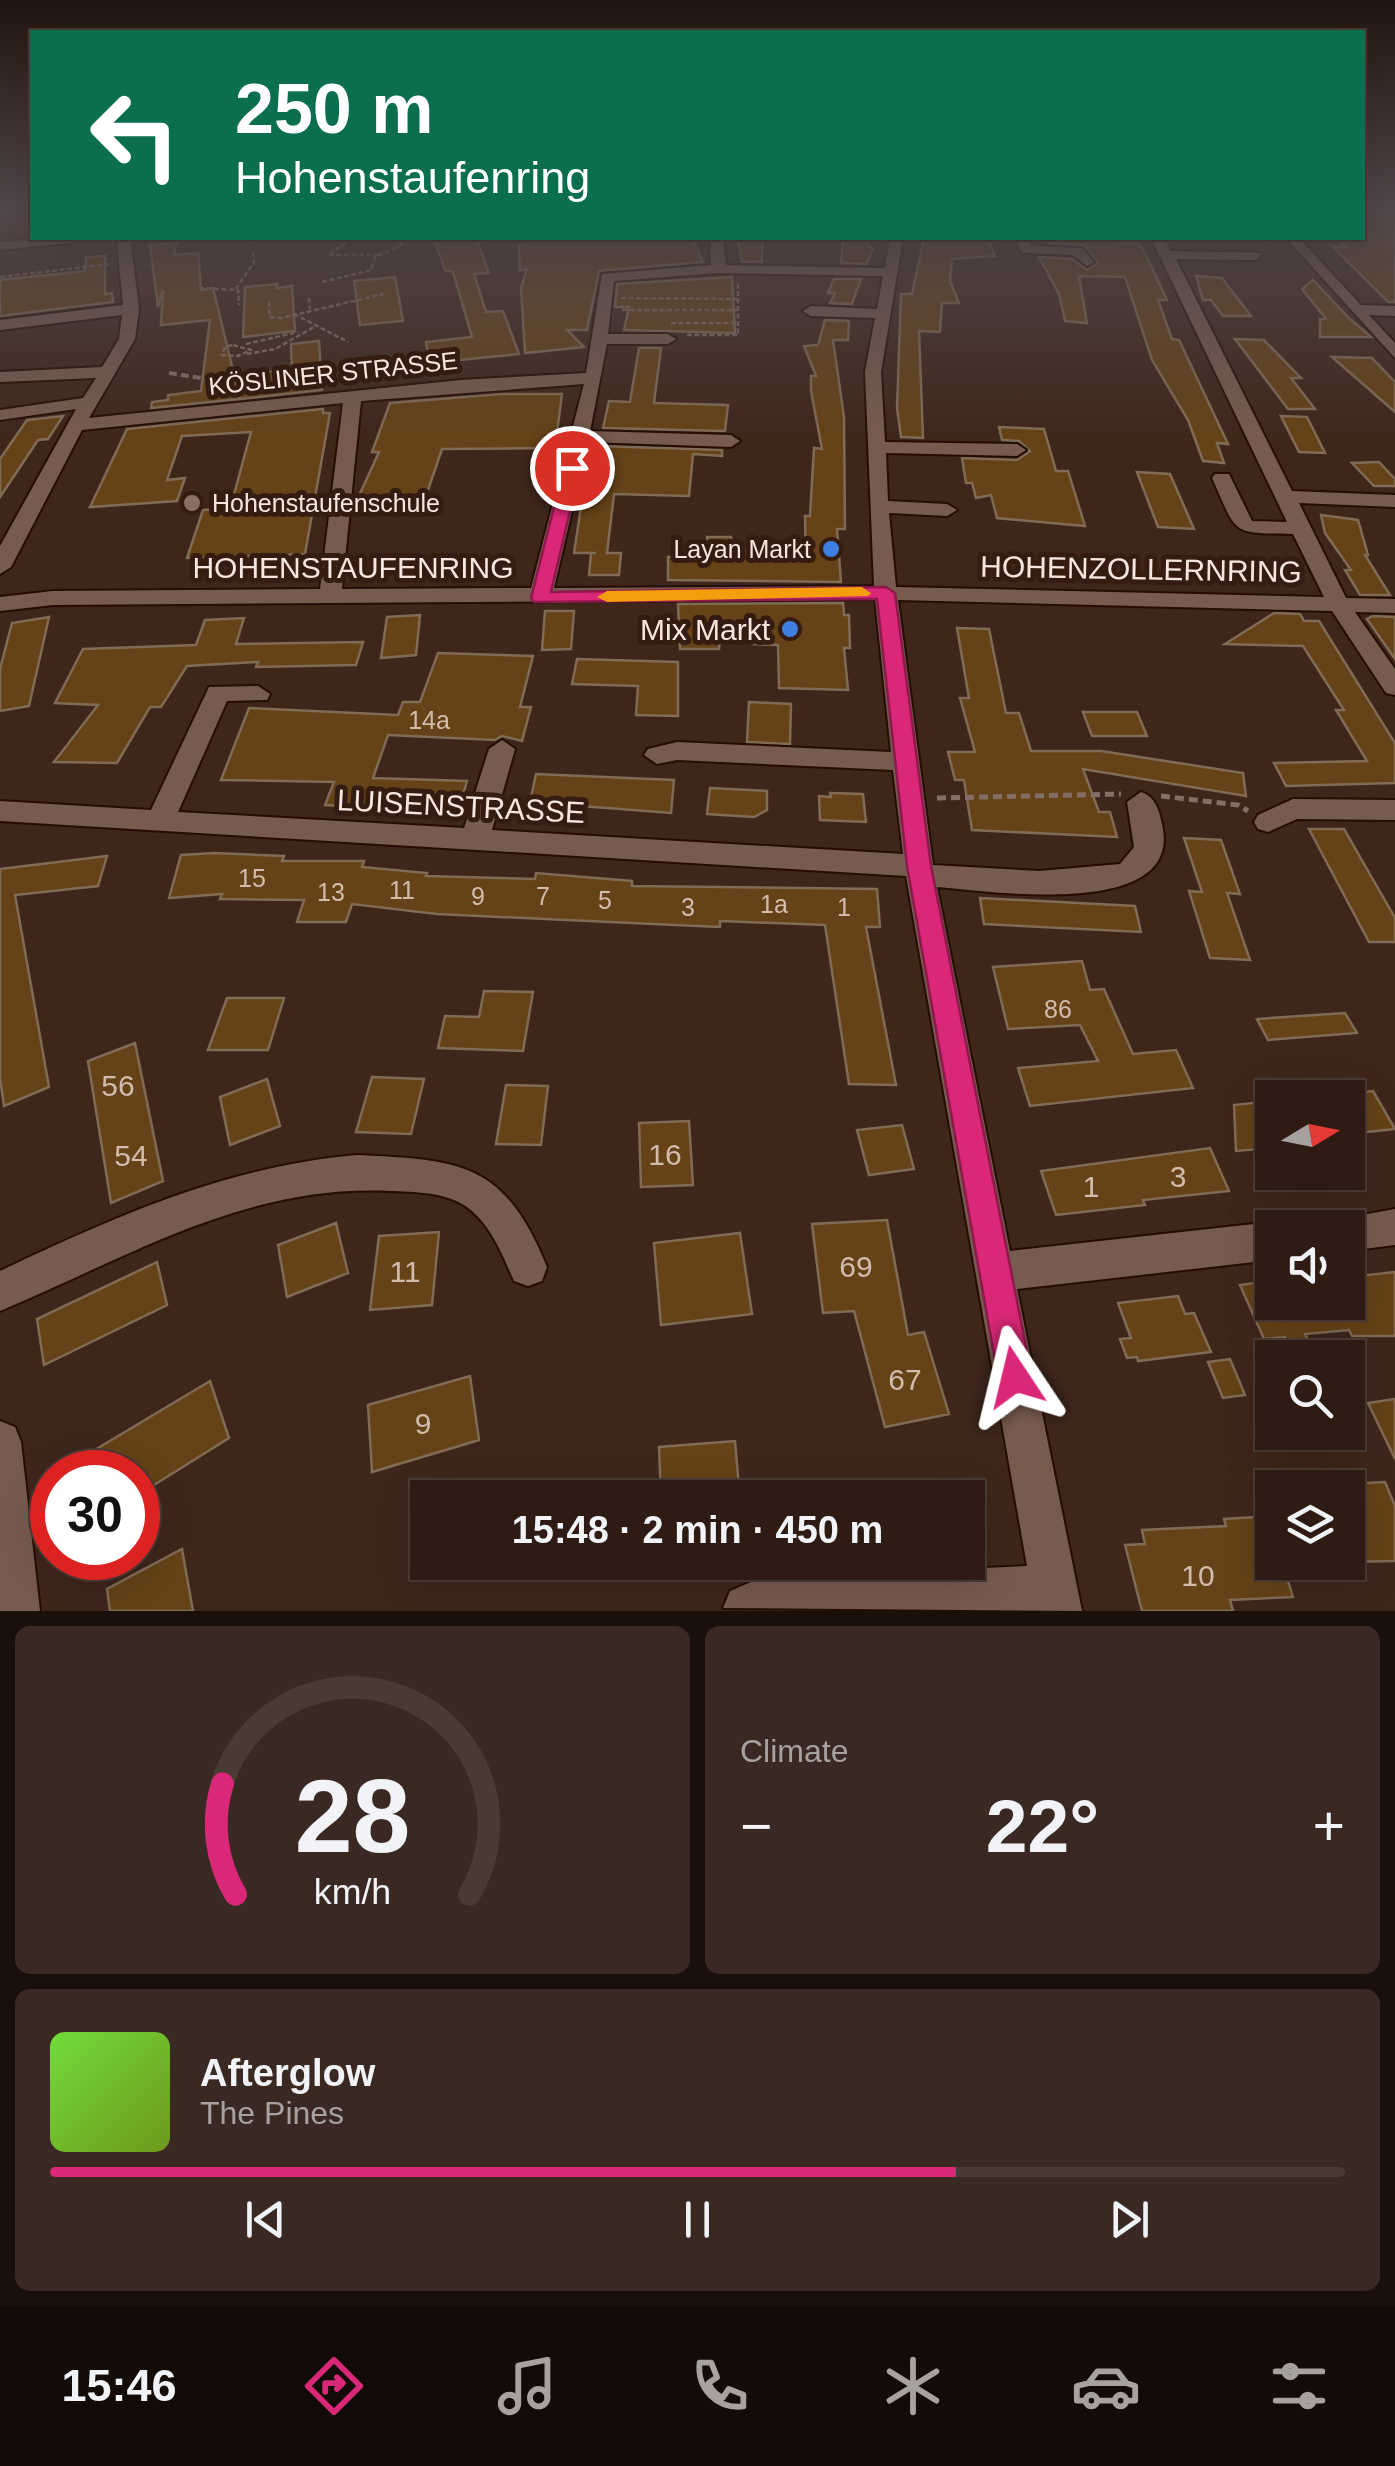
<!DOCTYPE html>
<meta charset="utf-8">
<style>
:root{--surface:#2e1c14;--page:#3a2922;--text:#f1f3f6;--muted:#a7a1a0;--line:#493a34;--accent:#db2777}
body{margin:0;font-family:Arial,sans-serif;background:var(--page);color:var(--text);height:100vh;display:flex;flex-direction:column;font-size:38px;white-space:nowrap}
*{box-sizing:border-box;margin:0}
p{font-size:32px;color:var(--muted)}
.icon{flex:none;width:55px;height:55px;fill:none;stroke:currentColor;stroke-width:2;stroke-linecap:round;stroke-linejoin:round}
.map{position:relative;height:1611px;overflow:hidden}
.details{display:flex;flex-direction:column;gap:15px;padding:15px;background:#190f0b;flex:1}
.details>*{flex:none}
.banner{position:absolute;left:30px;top:30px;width:1335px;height:210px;border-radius:0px;box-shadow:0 10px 40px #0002,0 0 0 2px var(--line);background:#0b6e4f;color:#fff;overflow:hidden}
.needle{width:65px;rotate:80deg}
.buttons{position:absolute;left:1255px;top:1080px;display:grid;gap:20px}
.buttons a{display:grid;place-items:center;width:110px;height:110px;border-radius:0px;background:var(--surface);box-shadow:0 10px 40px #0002,0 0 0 2px var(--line);font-size:50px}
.speed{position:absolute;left:30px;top:1450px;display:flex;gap:20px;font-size:50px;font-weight:700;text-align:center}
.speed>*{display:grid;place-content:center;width:130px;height:130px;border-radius:50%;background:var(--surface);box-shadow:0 10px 40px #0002,0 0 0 2px var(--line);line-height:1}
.speed .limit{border:15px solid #d22;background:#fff;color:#111}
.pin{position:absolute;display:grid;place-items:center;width:85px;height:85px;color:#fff;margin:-42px;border:5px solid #fff;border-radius:50%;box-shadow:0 2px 10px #0007}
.me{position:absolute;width:110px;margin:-55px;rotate:350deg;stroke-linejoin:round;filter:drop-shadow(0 0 8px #0008)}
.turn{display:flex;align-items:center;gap:35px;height:210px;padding:0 40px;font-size:45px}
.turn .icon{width:130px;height:130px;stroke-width:2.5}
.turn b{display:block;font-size:70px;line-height:85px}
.big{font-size:75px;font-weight:600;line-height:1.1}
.details .card{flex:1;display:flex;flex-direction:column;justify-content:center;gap:15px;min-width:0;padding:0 35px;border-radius:15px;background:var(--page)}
.details .dial{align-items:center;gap:0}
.dial svg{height:260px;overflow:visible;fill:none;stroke:var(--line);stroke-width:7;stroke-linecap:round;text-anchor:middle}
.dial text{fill:var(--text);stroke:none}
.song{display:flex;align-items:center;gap:30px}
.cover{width:120px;height:120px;border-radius:15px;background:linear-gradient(135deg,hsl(100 70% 55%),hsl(80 70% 35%))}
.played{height:10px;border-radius:5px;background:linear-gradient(90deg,var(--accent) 70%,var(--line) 70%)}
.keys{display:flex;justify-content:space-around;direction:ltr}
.heat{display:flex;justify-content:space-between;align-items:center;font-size:55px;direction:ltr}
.details .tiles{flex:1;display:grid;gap:15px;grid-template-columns:1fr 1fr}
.card:last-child{grid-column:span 2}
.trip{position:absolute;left:410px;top:1480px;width:575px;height:100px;border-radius:0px;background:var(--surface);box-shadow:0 10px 40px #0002,0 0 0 2px var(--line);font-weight:600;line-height:100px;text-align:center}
.tab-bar{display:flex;height:160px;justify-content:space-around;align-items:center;background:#120b08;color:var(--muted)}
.tab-bar .icon{width:70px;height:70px}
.tab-bar .current{color:var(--accent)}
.tab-bar b{font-size:45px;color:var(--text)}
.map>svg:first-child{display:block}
.building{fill:#654217;stroke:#806b55;stroke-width:2.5}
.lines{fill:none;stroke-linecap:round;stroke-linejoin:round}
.minor-casing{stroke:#240e04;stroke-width:4}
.path-far2{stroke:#836e65;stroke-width:2.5;stroke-dasharray:5 2.5;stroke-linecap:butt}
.path-far1{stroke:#836e65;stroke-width:4;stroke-dasharray:8 4;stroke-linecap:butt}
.path{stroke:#836e65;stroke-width:5;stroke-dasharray:9 5;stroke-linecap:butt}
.minor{fill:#775b4e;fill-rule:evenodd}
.route{fill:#db2777;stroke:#8e194d;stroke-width:2.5}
.slow{fill:#f59e0b}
.education-dot{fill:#8d6e63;stroke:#341c11;stroke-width:4}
.shop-dot{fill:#3f7fe0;stroke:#341c11;stroke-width:4}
.labels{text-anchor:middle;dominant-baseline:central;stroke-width:10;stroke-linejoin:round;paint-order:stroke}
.far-street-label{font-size:25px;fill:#f7e6df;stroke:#341c11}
.far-poi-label{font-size:25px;fill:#f7e6df;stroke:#341c11;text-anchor:start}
.number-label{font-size:25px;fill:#d2bdad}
.street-label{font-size:30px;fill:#f7e6df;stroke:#341c11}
.poi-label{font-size:30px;fill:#f7e6df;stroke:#341c11;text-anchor:end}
.near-number-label{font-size:30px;fill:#d2bdad}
</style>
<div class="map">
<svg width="1395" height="1611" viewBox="0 0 1395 1611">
<rect width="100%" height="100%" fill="#3e261b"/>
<path class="building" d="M1362 211H1395V302H1388L1332 246 1346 247 1337 238H1362Z
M434 238H476L489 273 474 274 486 312 503 311 519 354 430 363 426 342 472 337 453 272 445 270Z
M555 238H692L703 262 599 271 587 330H567L584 347 525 353 521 288 527 269 520 270 519 245H527L526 239Z
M738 238H762V262H742Z
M843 238H866L867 245 873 248 867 264 841 263Z
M924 238H987L995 256 952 259 950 281 959 303H942L940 332 919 331 923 438 901 437 897 408 901 294H912Z
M1047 238 1136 242 1143 249 1167 300H1158L1172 339 1179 340 1228 444 1217 443 1224 463 1203 461 1188 420 1152 360 1125 277 1079 276 1087 323 1065 321 1059 294 1039 257 1072 259 1087 270 1098 263 1085 246 1050 243Z
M177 243 174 255 198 253 201 290 213 288 240 399 151 408 152 402 168 400V395L201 391 210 320 161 325 163 290 158 307 150 245Z
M105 256V294L112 293 113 302 0 316V280L85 271 86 258Z
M1196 276 1222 278 1251 316H1223L1211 300H1203Z
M395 277 403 321 360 325 354 281Z
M732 277 735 333 624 330 629 307H615L617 284Z
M834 279H861L852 304 830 303 835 293H828Z
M1313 280 1350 319 1371 337H1320V319H1326L1302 289Z
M277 284V288L292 286 295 331 243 337 245 287Z
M825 320 849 321 848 340H833L844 417 845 529H837L841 582 668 580V557L709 556 707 537H731L732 550H748L749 559 806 560 805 516H810L814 448 822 449 811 391V376H816L804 346 818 345Z
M1235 339 1264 340 1301 378H1291L1315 409H1288Z
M319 341 322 390 240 399 241 375 292 369 291 344Z
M639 348H661L654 403 728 405 725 431 603 428 609 401 630 402Z
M1332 357 1372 358 1395 382V412Z
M502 394H562L555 448 442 449 425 499 358 498 379 452H372L390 403Z
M323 409V413H330L305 554 187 558 203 510 230 509 251 432 182 436 167 480 185 478 177 501 90 507 127 429Z
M63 416 48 439 38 440 0 497V459L27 420Z
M1281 416 1307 417 1325 453 1299 452Z
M999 427 1044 429 1056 471H1068L1085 526 997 518 991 495 976 498 972 483H966L962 458 1017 460 1030 451 1019 441 1002 440Z
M599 446 722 450V456L693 454 689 496 614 494 607 553H621L619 575H589L591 553H596H574L581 507Z
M1379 462 1395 479V486H1374L1352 463Z
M1137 472 1170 474 1194 529 1158 527Z
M1321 515 1358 520 1368 555H1365L1390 595H1360L1345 570H1351L1325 533Z
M843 603 844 615H849L850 648H844L848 690 779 688 778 645 752 644 753 625 721 622 719 649H680L678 604Z
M545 611H574L571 649 542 650Z
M1274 613 1300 614 1304 621H1319L1395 743V783L1286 786 1274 763 1367 761 1336 710H1344L1303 646 1225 644Z
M420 615 416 655 381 658 387 617Z
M1373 616 1395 617V659L1367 619Z
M49 617 29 706 0 711V669L12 623Z
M244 618 236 644 363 642 356 665 256 667 258 662 187 666 161 707H150L117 763 54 762 98 705 55 703 83 649 196 645 205 620Z
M957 628 989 629 1006 713H1019L1031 751H1101L1243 773 1246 796 1083 769 1099 812H1110L1117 837 972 830 964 780H955L948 752H975L960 698H969Z
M438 653 533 656 520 707H531L522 741 502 736 495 740 388 735 373 778 467 781 458 813 325 805 334 782 221 780 249 708 398 715 403 702H420Z
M577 659 678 662V716L636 715 638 686 572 684Z
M749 702 791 704 790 744 747 742Z
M1083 712H1137L1147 736H1092Z
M536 774 674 780 671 813 530 802Z
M710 788 767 791V810L754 817 707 814Z
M830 793 863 794 866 822 820 820 819 796 831 797Z
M1309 829H1344L1395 918V942H1369Z
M1184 838 1221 840 1240 894 1227 893 1250 960 1210 958 1189 891 1202 892Z
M214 853 284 856 282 861H364L362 867 427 873 426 876 535 879 536 873 632 881V886L877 889 880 927H866L896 1085 849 1084 825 925 720 921V927L653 924 437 914 352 904 346 922H297L304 900 220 899 222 894 169 898 181 855Z
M107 856 98 886 15 895 49 1087 4 1106 0 1078V869Z
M980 898 1135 906 1141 932 984 924Z
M1082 961 1090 990 1104 989 1133 1054 1176 1050 1193 1088 1030 1106 1018 1068 1098 1061 1080 1025 1008 1029 993 967Z
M484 991 533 992 523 1051 438 1048 445 1016 479 1017Z
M227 998H284L268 1050H208Z
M1345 1013 1357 1033 1268 1040 1257 1019Z
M135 1043 163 1181 111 1203 88 1061Z
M372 1077 424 1079 411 1134 356 1132Z
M267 1079 280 1126 230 1145 220 1097Z
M506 1085 548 1086 541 1145 496 1144Z
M1373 1091 1395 1129 1348 1134V1094Z
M1272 1101V1148L1236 1151 1234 1105Z
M689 1121 693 1185 641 1187 639 1123Z
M902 1125 914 1169 869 1175 857 1130Z
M1210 1148 1229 1191 1143 1200 1145 1205 1056 1215 1041 1171Z
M887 1220 908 1335 924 1332 949 1414 885 1427 854 1311 823 1313 812 1224Z
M336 1223 348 1273 287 1297 278 1245Z
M439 1232 432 1305 370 1310 379 1236Z
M740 1233 752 1314 661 1325 654 1243Z
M157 1262 167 1305 44 1365 37 1319Z
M1395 1272V1336H1352L1349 1330 1305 1334 1311 1346 1290 1348 1285 1337 1264 1339 1240 1285 1263 1282 1267 1289 1272 1288V1302H1348V1277Z
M1178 1296 1185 1314 1194 1313 1211 1352 1138 1361 1137 1357 1127 1358 1120 1339 1131 1338 1118 1303Z
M1230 1359 1245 1395 1223 1398 1208 1362Z
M470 1376 479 1440 372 1472 368 1405Z
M210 1381 229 1438 138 1495V1472H58Z
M1395 1399V1459L1368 1403Z
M735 1441 740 1498H661L659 1447Z
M1385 1482 1395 1506V1561L1348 1562V1488L1342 1484Z
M1272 1516V1562H1282L1293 1597 1230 1600 1233 1611H1142L1125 1545 1145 1544 1142 1530 1226 1526 1224 1519Z
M182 1549 193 1611H110L107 1589Z"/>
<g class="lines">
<g class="minor-casing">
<path id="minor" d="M59 238H115L0 250V242Z
M122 238H135L131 244 139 309 135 339 89 418 461 380 586 373 602 274 711 265 710 238H723L726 265 885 268 890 238H903L881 372 885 442 1017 444 1026 450 1017 456 886 453 888 501 947 504 957 510 947 516 889 513 896 587 1324 597 1293 534C1229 533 1238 535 1212 478L1215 474H1229L1252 521 1287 522 1151 238H1164L1171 251 1262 253 1257 260 1176 259 1292 491 1395 495V507L1299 503 1346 598 1395 599V613L1355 612 1395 669V695L1386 693 1332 611 898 600 933 865 1039 871 1120 864 1134 847 1127 802 1141 792C1157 797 1160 814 1163 829 1178 920 988 891 937 887L1010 1251 1272 1222 1285 1228H1272V1260L1017 1289 1082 1611 723 1608 730 1591 784 1568 874 1573 1027 1566 906 876 0 821V801L151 810 209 687 258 686 270 694 267 700 227 701 178 812 464 828 489 749 502 740 515 749 492 830 903 854 893 770 677 760 657 764 644 755 648 749 677 742 891 752 875 599 53 605 0 611V597L53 591 320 589 343 403 82 430 11 567 0 574V546L76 409 0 420V410L83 398 96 378 0 382V372L102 367 119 339 122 315 0 330V320L123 305 117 244ZM719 273 883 276 877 309 811 306 803 311 811 316 875 318 865 372 874 586 554 588 588 442 731 447 740 441 731 435 590 431 607 344H668L676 339 668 334H608L614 281ZM584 384 531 588 342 589 361 401Z
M1014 238H1027L1032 246 1082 248 1094 262 1087 266 1073 255 1022 253Z
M1286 238H1299L1361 305 1395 306V316L1369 315 1395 343V358Z
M1293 799 1395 800V820L1297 819 1268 832 1258 829 1254 822 1258 815Z
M357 1155C462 1160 504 1162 547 1267L542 1281 528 1286 514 1281C502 1254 490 1222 464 1205 443 1192 414 1192 390 1191 245 1184 129 1257 0 1311V1271C116 1216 228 1166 357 1155Z
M1395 1209V1245L1348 1251V1228H1331L1335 1220Z
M0 1421 15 1427 21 1442 40 1611H0Z"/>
</g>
<path class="path-far2" d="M379 255H328L348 241 381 238
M0 277 111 264
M322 282 371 270 375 257 399 247 407 238
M199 288 238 290 239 305
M236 289 254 262 253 251
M309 298 310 309
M621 298 738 299
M269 302 270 317 281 318 384 294
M622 310H738
M294 314 348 342
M671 323H738
M687 335H738V283
M246 344 298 332
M233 345 251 350 238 356 222 355 225 347Z
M247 354 275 349 316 326"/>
<path class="path-far1" d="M169 373 208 379"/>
<path class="path" d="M1161 796 1238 805 1248 811
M937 798 1121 794"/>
<use href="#minor" class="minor"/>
</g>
<linearGradient id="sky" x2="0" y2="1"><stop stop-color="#22150f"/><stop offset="0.48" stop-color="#52474a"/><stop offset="1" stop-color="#52474a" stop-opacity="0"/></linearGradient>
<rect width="1395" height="437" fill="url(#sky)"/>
<path class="route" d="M572 463 580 468 551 592 886 587 895 593 931 866 1032 1377 1027 1389 1015 1394 1003 1389 998 1377 907 866 877 599 534 602 531 598 564 468Z"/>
<path class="slow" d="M862 587 871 593 868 596 607 602 597 597 607 591Z"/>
<circle class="education-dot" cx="192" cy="503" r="10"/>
<g class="shop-dot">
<circle cx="831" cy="549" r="10"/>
<circle cx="790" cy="629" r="10"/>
</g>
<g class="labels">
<g class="far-street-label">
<text transform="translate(333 373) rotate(-6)">KÖSLINER STRASSE</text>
</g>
<g class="far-poi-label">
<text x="212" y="503">Hohenstaufenschule</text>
<text x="811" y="549" text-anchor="end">Layan Markt</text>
</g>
<g class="number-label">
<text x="429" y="720">14a</text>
<text x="252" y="878">15</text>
<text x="402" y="890">11</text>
<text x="331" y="892">13</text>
<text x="478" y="896">9</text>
<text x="543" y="896">7</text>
<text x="605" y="900">5</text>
<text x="774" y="904">1a</text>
<text x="688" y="907">3</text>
<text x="844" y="907">1</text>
<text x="1058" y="1009">86</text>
</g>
<g class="street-label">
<text x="353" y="567">HOHENSTAUFENRING</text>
<text transform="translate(1141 569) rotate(1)">HOHENZOLLERNRING</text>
<text transform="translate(461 806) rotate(3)">LUISENSTRASSE</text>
</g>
<g class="poi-label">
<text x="770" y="629">Mix Markt</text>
</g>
<g class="near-number-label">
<text x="118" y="1085">56</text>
<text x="665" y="1154">16</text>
<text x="131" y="1155">54</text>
<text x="1178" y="1176">3</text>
<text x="1091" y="1186">1</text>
<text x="856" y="1266">69</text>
<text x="405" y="1271">11</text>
<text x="905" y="1379">67</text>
<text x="423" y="1423">9</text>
<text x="1198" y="1575">10</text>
</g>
</g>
</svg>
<div class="buttons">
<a><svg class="needle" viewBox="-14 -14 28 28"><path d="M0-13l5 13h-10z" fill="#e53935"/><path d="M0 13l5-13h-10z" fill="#a7a1a0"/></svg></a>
<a><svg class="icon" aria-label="sound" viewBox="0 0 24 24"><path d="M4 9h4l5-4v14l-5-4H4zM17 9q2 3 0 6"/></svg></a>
<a><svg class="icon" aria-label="search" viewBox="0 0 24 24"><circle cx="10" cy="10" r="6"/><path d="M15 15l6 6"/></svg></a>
<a><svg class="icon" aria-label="layers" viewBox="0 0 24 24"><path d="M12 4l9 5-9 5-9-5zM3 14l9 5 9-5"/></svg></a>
</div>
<div class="speed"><div class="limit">30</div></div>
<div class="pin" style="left:572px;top:468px;background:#d93025"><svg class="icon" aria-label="arrive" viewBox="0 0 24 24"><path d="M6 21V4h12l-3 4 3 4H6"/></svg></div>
<svg class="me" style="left:1015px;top:1377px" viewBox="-20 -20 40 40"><path d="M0-17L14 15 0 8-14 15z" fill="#db2777" stroke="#fff" stroke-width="4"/></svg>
<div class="trip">15:48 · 2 min · 450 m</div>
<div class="banner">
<div class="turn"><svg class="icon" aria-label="left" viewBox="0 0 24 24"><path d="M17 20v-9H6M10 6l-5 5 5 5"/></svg><div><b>250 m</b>Hohenstaufenring</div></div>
</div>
</div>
<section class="details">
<div class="tiles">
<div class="card dial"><svg viewBox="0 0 100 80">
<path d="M14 69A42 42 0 1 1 86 69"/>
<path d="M14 69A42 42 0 0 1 10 35" stroke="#db2777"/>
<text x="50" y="56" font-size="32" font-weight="700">28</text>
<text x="50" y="72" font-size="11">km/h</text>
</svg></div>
<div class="card"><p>Climate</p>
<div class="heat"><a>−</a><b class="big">22°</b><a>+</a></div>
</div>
<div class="card">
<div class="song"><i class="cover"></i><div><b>Afterglow</b><p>The Pines</p></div></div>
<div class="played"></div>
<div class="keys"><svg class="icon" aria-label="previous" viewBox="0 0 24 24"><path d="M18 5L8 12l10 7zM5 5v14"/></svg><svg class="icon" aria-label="pause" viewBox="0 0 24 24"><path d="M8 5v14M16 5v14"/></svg><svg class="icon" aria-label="next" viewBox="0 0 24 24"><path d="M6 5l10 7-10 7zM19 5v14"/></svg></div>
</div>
</div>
</section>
<nav class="tab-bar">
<b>15:46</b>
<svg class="icon current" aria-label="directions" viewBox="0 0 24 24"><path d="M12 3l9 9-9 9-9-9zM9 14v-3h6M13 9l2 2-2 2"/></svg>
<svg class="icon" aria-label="music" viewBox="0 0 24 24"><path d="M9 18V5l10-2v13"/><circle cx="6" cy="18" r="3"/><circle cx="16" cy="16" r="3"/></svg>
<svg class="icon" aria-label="phone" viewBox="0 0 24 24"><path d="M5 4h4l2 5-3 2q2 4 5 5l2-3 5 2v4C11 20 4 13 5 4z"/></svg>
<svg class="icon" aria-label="climate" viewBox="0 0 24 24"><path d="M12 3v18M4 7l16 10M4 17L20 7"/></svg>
<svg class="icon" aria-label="car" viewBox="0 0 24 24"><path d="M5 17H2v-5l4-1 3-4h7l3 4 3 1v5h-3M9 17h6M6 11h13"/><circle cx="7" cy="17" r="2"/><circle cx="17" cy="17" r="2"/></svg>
<svg class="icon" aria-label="filters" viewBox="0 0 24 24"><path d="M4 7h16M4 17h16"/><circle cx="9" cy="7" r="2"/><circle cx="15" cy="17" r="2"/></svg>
</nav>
